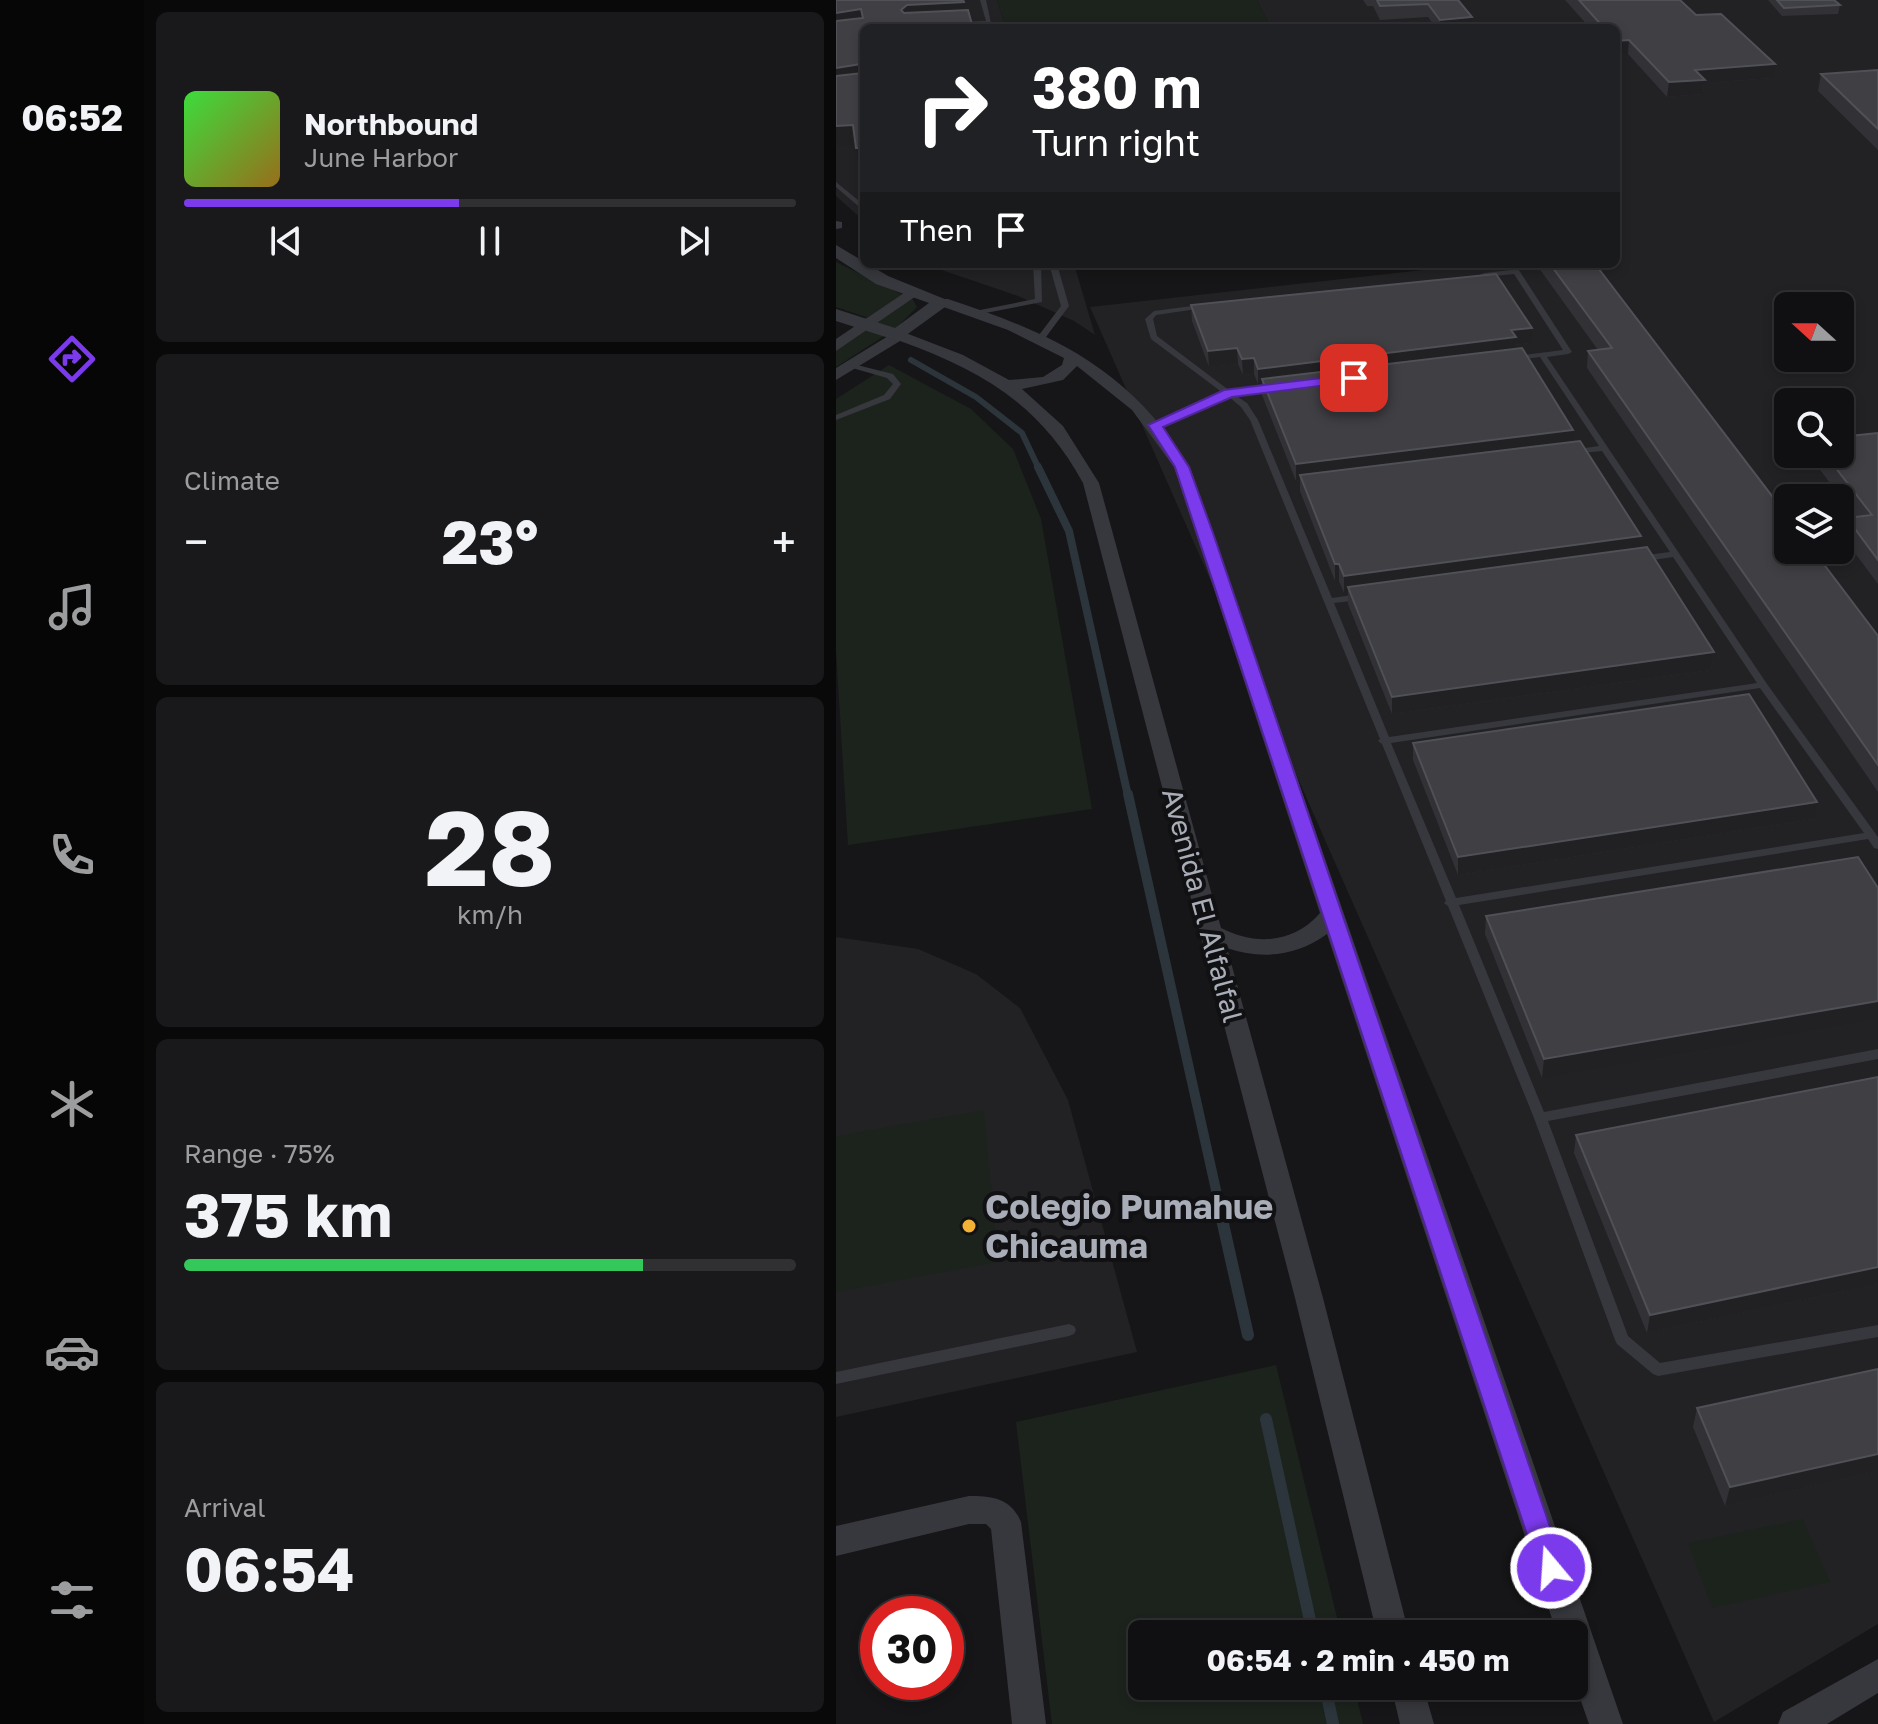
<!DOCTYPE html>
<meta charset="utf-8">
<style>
:root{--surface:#101012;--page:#19191b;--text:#f1f3f6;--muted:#9c9d9f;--line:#303032;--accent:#7c3aed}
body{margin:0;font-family:"Golos Text",sans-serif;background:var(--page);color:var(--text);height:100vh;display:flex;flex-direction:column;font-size:30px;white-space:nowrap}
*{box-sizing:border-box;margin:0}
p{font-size:26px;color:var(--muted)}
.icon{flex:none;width:44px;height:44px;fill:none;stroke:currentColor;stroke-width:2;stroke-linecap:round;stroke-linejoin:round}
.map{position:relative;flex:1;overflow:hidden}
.sheet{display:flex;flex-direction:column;gap:12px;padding:12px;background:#09090a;width:692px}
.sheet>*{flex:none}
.banner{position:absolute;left:24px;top:24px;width:760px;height:244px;border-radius:12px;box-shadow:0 4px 12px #0003,0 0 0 2px var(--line);background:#202124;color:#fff;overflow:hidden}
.needle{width:52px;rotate:291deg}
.tools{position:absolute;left:938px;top:292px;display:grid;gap:16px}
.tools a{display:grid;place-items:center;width:80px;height:80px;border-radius:12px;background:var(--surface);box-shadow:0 4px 12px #0003,0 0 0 2px var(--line);font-size:40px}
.speed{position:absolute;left:24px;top:1596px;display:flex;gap:16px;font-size:40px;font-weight:700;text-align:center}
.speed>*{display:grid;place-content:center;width:104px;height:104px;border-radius:50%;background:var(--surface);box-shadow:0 4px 12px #0003,0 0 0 2px var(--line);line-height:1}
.speed .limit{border:12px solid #d22;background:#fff;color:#111}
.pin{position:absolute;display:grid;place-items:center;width:68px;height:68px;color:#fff;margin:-34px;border-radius:16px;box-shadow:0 4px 12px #0006}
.me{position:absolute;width:88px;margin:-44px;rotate:342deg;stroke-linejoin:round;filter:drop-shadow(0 0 6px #0008)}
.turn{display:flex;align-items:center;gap:28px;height:168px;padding:0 40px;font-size:36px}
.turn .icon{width:104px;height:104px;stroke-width:2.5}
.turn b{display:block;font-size:56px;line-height:68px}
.then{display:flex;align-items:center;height:76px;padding:0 40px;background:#0003;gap:16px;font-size:30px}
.big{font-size:60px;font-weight:700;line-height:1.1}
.sheet .card{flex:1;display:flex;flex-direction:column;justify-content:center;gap:12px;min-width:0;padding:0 28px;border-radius:12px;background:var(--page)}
.sheet .dial{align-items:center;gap:0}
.dial b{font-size:104px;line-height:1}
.song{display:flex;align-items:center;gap:24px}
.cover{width:96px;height:96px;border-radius:12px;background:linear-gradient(135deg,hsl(120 70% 55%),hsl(40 70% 35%))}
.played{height:8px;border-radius:4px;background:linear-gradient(90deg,var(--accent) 45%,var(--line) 45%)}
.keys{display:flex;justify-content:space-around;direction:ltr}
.heat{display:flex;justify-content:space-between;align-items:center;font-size:44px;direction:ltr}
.charge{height:12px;border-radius:6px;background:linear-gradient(90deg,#34c759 75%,var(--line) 0)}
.trip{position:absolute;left:292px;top:1620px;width:460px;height:80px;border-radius:12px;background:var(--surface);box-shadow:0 4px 12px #0003,0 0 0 2px var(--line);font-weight:700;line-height:80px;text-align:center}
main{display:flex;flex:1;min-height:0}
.menu{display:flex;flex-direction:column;width:144px;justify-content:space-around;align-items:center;background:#060607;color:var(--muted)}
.menu .icon{width:56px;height:56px}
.menu .on{color:var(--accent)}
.menu b{font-size:36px;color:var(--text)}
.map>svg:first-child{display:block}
.built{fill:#222225;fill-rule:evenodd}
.green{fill:#1c231d}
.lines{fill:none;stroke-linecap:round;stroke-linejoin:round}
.stream-far3{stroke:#2c353c;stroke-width:6}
.stream-far2{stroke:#2c353c;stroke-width:8}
.stream-far1{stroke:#2c353c;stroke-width:10}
.stream{stroke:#2c353c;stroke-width:12}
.service{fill:#37383d;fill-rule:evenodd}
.minor{fill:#37383d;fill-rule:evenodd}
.tertiary{fill:#37383d;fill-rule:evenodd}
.wall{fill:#323236}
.shaded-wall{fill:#212124}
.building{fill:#3f3f44;stroke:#4f5156;stroke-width:2}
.route{fill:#7c3aed;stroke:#51269a;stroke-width:2}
.poi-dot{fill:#f2b134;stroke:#111113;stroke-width:3}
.labels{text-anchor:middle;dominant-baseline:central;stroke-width:8;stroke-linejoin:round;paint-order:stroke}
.street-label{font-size:28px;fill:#a8adb8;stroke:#111113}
.near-poi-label{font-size:34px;font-weight:bold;fill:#a8adb8;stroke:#111113;text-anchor:start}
</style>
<main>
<nav class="menu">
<b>06:52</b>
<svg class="icon on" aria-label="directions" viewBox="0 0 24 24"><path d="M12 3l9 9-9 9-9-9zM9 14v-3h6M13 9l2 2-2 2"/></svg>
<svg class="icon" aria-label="music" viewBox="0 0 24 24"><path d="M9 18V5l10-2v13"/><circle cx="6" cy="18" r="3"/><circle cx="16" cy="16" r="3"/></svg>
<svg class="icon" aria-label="phone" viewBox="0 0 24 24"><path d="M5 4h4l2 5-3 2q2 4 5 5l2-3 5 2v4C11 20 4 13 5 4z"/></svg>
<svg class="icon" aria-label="climate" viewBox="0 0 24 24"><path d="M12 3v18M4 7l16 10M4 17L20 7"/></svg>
<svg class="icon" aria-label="car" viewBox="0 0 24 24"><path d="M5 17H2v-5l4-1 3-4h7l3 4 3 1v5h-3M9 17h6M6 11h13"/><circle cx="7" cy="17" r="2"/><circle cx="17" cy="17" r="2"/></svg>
<svg class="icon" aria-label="filters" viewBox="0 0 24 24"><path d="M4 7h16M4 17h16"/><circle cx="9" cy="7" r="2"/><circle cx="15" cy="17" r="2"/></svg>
</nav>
<section class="sheet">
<div class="card">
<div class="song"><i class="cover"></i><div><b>Northbound</b><p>June Harbor</p></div></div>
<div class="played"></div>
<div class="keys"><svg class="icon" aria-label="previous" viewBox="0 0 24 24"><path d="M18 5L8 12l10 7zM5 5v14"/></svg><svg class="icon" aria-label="pause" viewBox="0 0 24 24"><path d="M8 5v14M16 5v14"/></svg><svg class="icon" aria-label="next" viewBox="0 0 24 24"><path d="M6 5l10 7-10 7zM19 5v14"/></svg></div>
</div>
<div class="card"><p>Climate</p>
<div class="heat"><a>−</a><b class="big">23°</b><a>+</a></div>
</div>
<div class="card dial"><b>28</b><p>km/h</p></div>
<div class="card"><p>Range · 75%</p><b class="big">375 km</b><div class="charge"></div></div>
<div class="card"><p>Arrival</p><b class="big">06:54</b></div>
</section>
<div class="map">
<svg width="1042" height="1724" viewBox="0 0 1042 1724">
<rect width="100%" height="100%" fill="#161618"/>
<path class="built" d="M0 0H161L170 28H28V221L0 196Z
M421 0H1042V1624L878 1722 254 307 641 264H780V28H435ZM952 306H1004V358H952ZM952 402H1004V454H952ZM952 498H1004V550H952Z
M88 264H238L259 335 238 321 182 296Z
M0 937 82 949 140 974 184 1008 232 1100 301 1352 0 1417Z"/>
<path class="green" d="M161 0H421L435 28H170Z
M0 262 77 300 81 307 59 329 0 367V349L26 330 30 317 0 307Z
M53 365 135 409 177 449 205 519 256 809 12 845 0 650V399Z
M148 1110 162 1262 0 1292V1136Z
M440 1365 505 1634H306V1686H518L527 1724H216L180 1422Z
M967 1519 994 1582 876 1608 852 1543Z"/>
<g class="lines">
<path class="stream-far3" d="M75 360 140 397 186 433 203 469"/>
<path class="stream-far2" d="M202 467 233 531 292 796"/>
<path class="stream-far1" d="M292 794 384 1208"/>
<path class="stream" d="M383 1206 412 1335
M430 1419 477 1634
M489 1686 497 1724"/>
<path class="service" d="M144 0H150L156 28H152L150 24 120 25 122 22 150 21Z
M0 182 28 205V211L0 187Z
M108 264 126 266 179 264 175 266 126 270Z
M197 264H205L206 302 139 315V311L199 299Z
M213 264H221L233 306 207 341H204L200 339 225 306Z
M671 264H679L736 352 732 354 711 357 931 684 1042 837V849L1038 848 1032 839 623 905 708 1112 1042 1049V1059L712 1121 792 1336 824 1363 1042 1325V1337L822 1376 817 1374 781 1344 779 1340 698 1118 612 906 608 903 610 901 546 744 542 741 544 739 414 420 405 407 392 396 322 427H319L315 425 387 393 315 339 309 319 318 311 371 304V308H368L320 315 317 319 321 336 394 391 439 385 443 387 439 389 399 395 411 403 422 420 496 598 524 594 529 597 524 600 498 603 553 737 921 683 837 557 803 562 798 559 803 556 834 552 766 451 735 454 731 452 735 450 763 446 704 357 679 360 675 358 679 356 727 350 678 274 648 277 644 275 648 273 675 270ZM924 688 1028 833 620 898 555 743Z
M13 363 57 374 65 384 54 399 0 420V415L48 395 57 384 51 378 13 367Z
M233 1324 238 1326 240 1330 238 1334 233 1336 0 1384V1372Z"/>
<path class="minor" d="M0 221 6 222V228L0 229Z
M74 289 86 292 0 351V339Z
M102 299H112C219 334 293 369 354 467L787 1724H753L738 1681V1634H721L491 934C461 956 426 960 391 948L487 1298 573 1634H541L459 1298 247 483C205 405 145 370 64 341L0 380V368L62 330 127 355 173 380 207 377 226 365 228 358 172 330 102 305ZM241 366 296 410 338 467 484 913C458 943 420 946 385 928L263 483 227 426 186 389 227 380Z
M133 1496C156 1496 175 1498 185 1522L210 1724H176L155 1529 150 1524H133L0 1556V1526Z
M1042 1659V1693L991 1724H942L947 1712Z
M555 1686H587L598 1724H564Z"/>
<path class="tertiary" d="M0 245 52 276 116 302 62 341 0 321V309L59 328 93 303 40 284 0 258Z"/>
</g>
<path class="wall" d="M527 0H622L635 28H600L592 17 544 20 537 6H531Z
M729 0H844L860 15 937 78 868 83 867 94 831 97 792 54 780 55V28H754Z
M932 0H998L1004 5 1002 14 946 16Z
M1042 70V150L982 91 985 74Z
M700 264H759L1042 636V792L751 368 752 351 762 350Z
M355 305 694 343 679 345V349L736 442 805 536 803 548 878 652 875 670 556 714 512 604V593H508L503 581H499L464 491V480L460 481 426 395V384H422L418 374 407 375 402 364 373 367 356 321Z
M1042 433V584L1007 537 1011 518 1020 517 975 458 976 454H1004Z
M577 743 978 819 622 875 577 760Z
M1042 888 706 1078 649 934 650 916Z
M1042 1077V1284L811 1333 738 1153 740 1135Z
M1042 1369V1471L889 1506 857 1427 861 1408Z"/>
<path class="shaded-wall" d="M128 2 130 19 68 28 65 10 71 5Z
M25 9 28 27 0 32V13Z
M636 17 635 28H604V20Z
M793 40 792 54 780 55V41Z
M25 64 28 83 0 88V68Z
M939 64 937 78 868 83 867 94 831 97 833 82 859 70Z
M17 125 21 144 3 146 0 135V126Z
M20 148H28V168H24Z
M696 328 694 343 679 345V353L426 379V384H422V369Z
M401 348 402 364 373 367 372 351Z
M418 358V374L407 375 406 359Z
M737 430 736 446 464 475V480L460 481V464Z
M805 536 803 553 512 587V593H508V576Z
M499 564H503V581H499Z
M878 652 875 670 556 714V697Z
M981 802 978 819 622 875V857Z
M1042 1001V1018L706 1078 708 1059Z
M1042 1267V1284L811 1333 814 1315Z
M1042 1454V1471L889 1506 894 1487Z"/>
<path class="building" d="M0 0H127L128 2 71 5 65 10 68 13 132 10 137 28H28V148H20L17 125 0 126V76L27 73 25 64 0 68V21L27 18 25 9 0 13Z
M541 0H622L636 17 604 20 592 4 544 6Z
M743 0H844L860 15 885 14 939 64 859 70 869 80 833 82 793 40 780 41V28H768Z
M941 0H998L1004 5 948 8Z
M1042 70V129L985 74Z
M714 264H759L952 517V550H977L1042 636V765L752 351 776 348Z
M660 274 696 328 675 330 680 337 422 369 418 358 406 359 401 348 372 351 355 305Z
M686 348 737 430 460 464 426 379Z
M1042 433V560L1011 518 1036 515 989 454H1004V437Z
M744 441 805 536 508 576 503 564H499L464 475Z
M811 547 878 652 556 697 512 587Z
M913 694 981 802 622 857 577 743Z
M1022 857 1042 888V1001L708 1059 650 916Z
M1042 1077V1267L814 1315 740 1135Z
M1042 1369V1454L894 1487 861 1408Z"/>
<path class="route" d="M518 374 525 378 523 381 396 397 327 427 353 467 377 533 728 1568 724 1577 715 1580 706 1577 702 1568 339 467 312 425 388 390Z"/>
<circle class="poi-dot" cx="133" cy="1226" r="8"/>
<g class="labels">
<g class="street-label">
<text transform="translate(367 905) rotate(75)">Avenida El Alfalfal</text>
</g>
<g class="near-poi-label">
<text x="149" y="1206">Colegio Pumahue<tspan x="149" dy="39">Chicauma</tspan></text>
</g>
</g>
</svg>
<div class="tools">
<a><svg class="needle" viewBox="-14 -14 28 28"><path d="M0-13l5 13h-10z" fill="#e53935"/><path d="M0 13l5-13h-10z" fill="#9c9d9f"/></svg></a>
<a><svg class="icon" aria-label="search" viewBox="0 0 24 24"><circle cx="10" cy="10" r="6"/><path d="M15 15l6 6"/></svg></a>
<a><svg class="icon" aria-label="layers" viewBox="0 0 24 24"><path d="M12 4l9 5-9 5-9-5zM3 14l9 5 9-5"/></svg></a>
</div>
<div class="speed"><div class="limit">30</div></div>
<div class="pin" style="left:518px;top:378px;background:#d93025"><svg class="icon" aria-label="arrive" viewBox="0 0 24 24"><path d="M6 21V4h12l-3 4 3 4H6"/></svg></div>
<svg class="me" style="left:715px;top:1568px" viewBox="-20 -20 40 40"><circle r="17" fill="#7c3aed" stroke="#fff" stroke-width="3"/><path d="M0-11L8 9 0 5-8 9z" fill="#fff"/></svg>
<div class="trip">06:54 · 2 min · 450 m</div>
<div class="banner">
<div class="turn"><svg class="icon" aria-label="right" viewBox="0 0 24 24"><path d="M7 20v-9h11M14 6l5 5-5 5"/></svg><div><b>380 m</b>Turn right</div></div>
<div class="then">Then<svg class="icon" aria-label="arrive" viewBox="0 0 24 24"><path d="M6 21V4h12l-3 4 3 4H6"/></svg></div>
</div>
</div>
</main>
